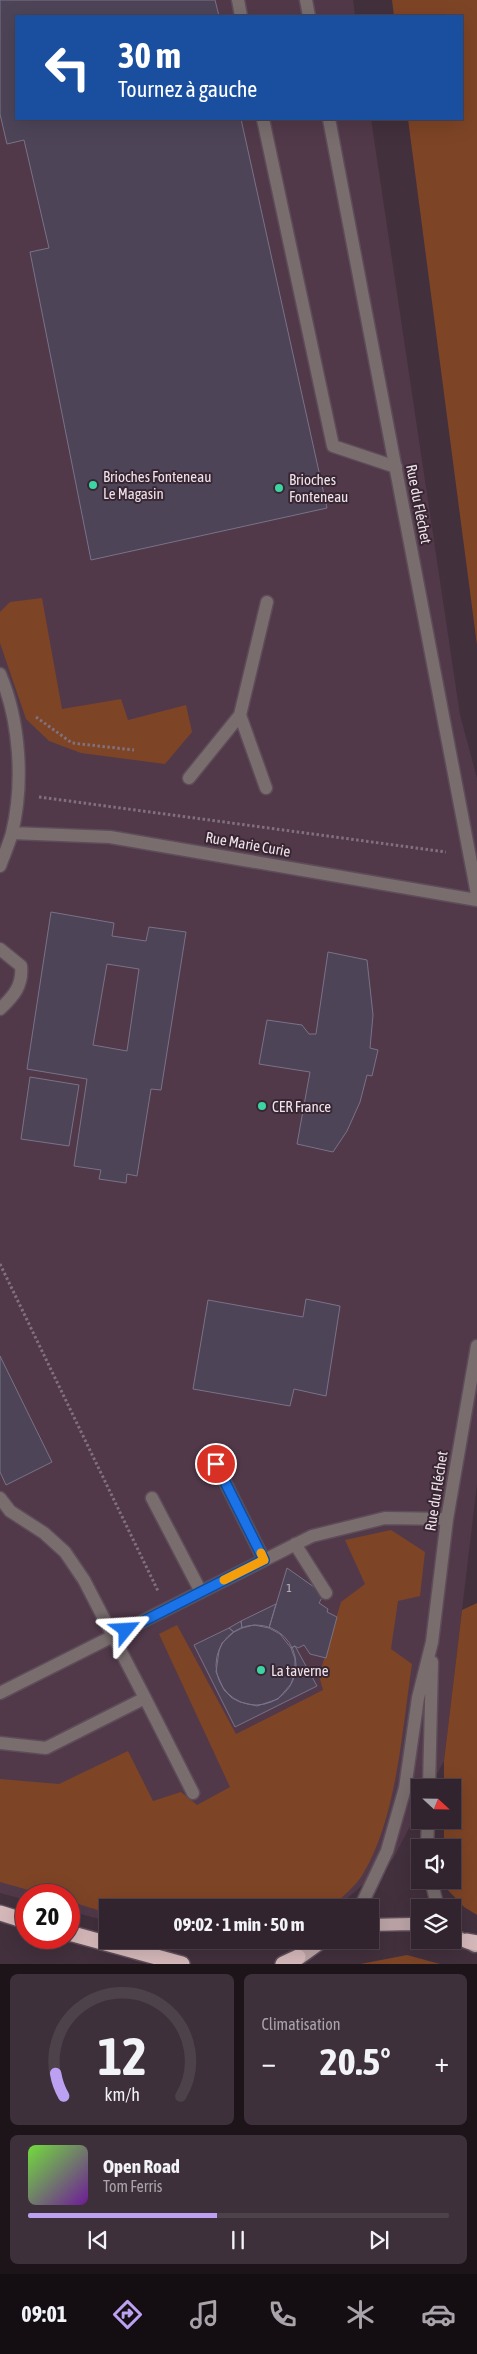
<!DOCTYPE html>
<html lang="fr">
<meta charset="utf-8">
<style>
:root{--surface:#32242e;--page:#3d303a;--text:#f1f3f6;--muted:#a8a4aa;--line:#4d414a;--accent:#bca0f2}
body{margin:0;font-family:"Asap Condensed",sans-serif;background:var(--page);color:var(--text);height:100vh;display:flex;flex-direction:column;font-size:19px;white-space:nowrap}
*{box-sizing:border-box;margin:0}
p{font-size:16px;color:var(--muted)}
.icon{flex:none;width:28px;height:28px;fill:none;stroke:currentColor;stroke-width:2;stroke-linecap:round;stroke-linejoin:round}
.map{position:relative;height:1964px;overflow:hidden}
.drawer{display:flex;flex-direction:column;gap:10px;padding:10px;background:#1c1419;flex:1}
.drawer>*{flex:none}
.guide{position:absolute;left:15px;top:15px;width:448px;height:105px;border-radius:0px;box-shadow:0 5px 20px #0002,0 0 0 1px var(--line);background:#1a4fa0;color:#fff;overflow:hidden}
.needle{width:32px;rotate:112deg}
.buttons{position:absolute;left:411px;top:1779px;display:grid;gap:10px}
.buttons a{display:grid;place-items:center;width:50px;height:50px;border-radius:0px;background:var(--surface);box-shadow:0 5px 20px #0002,0 0 0 1px var(--line);font-size:25px}
.speed{position:absolute;left:15px;top:1884px;display:flex;gap:10px;font-size:25px;font-weight:700;text-align:center}
.speed>*{display:grid;place-content:center;width:65px;height:65px;border-radius:50%;background:var(--surface);box-shadow:0 5px 20px #0002,0 0 0 1px var(--line);line-height:1}
.speed .limit{border:8px solid #d22;background:#fff;color:#111}
.pin{position:absolute;display:grid;place-items:center;width:42px;height:42px;color:#fff;margin:-21px;border:2px solid #fff;border-radius:50%;box-shadow:0 1px 5px #0007}
.me{position:absolute;width:55px;margin:-28px;rotate:63deg;stroke-linejoin:round;filter:drop-shadow(0 0 4px #0008)}
.turn{display:flex;align-items:center;gap:18px;height:105px;padding:0 20px;font-size:22px}
.turn .icon{width:65px;height:65px;stroke-width:2.5}
.turn b{display:block;font-size:35px;line-height:42px}
.big{font-size:38px;font-weight:700;line-height:1.1}
.drawer .widget{flex:1;display:flex;flex-direction:column;justify-content:center;gap:8px;min-width:0;padding:0 18px;border-radius:8px;background:var(--page)}
.drawer .dial{align-items:center;gap:0}
.dial svg{height:130px;overflow:visible;fill:none;stroke:var(--line);stroke-width:7;stroke-linecap:round;text-anchor:middle}
.dial text{fill:var(--text);stroke:none}
.song{display:flex;align-items:center;gap:15px}
.cover{width:60px;height:60px;border-radius:8px;background:linear-gradient(135deg,hsl(100 70% 55%),hsl(280 70% 35%))}
.played{height:5px;border-radius:2px;background:linear-gradient(90deg,var(--accent) 45%,var(--line) 45%)}
.keys{display:flex;justify-content:space-around;direction:ltr}
.heat{display:flex;justify-content:space-between;align-items:center;font-size:28px;direction:ltr}
.drawer .tiles{flex:1;display:grid;gap:10px;grid-template-columns:1fr 1fr}
.widget:last-child{grid-column:span 2}
.trip{position:absolute;left:99px;top:1899px;width:280px;height:50px;border-radius:0px;background:var(--surface);box-shadow:0 5px 20px #0002,0 0 0 1px var(--line);font-weight:700;line-height:50px;text-align:center}
.menu{display:flex;height:80px;justify-content:space-around;align-items:center;background:#140e12;color:var(--muted)}
.menu .icon{width:35px;height:35px}
.menu .active{color:var(--accent)}
.menu b{font-size:22px;color:var(--text)}
.map>svg:first-child{display:block}
.built{fill:#51394a}
.green{fill:#7e4426}
.building{fill:#4d4458;stroke:#7a7287;fill-rule:evenodd}
.lines{fill:none;stroke-linecap:round;stroke-linejoin:round}
.lane-casing{stroke:#5e4d59;stroke-width:15}
.street-casing{stroke:#5e4d59;stroke-width:15}
.primary-casing{stroke:#5e4d59;stroke-width:15}
.highway-casing{stroke:#5e4d59;stroke-width:18}
.path{stroke:#81717d;stroke-width:3;stroke-dasharray:2.5 2.5;stroke-linecap:butt}
.lane{stroke:#796d6e;stroke-width:12}
.street{stroke:#796d6e;stroke-width:12}
.primary{stroke:#bba3a5;stroke-width:12}
.highway{stroke:#d5b8ba;stroke-width:15}
.route-casing{stroke:#114b97;stroke-width:12}
.route{stroke:#1a73e8;stroke-width:9}
.slow{stroke:#f59e0b;stroke-width:9}
.poi-dot{fill:#3dd4a3;stroke:#382632;stroke-width:2}
.labels{text-anchor:middle;dominant-baseline:central;stroke-width:4;stroke-linejoin:round;paint-order:stroke}
.number-label{font-size:12px;fill:#c6bbc6}
.poi-label{font-size:15px;fill:#efe3eb;stroke:#382632;text-anchor:start}
.street-label{font-size:15px;fill:#efe3eb;stroke:#382632}
</style>
<div class="map">
<svg width="477" height="1964" viewBox="0 0 477 1964">
<rect width="100%" height="100%" fill="#42303d"/>
<path class="built" d="M0 0H353L355 16H16V119H371L460 715 477 778V1484L444 1761 430 1787 420 1788V1807L393 1859 337 1907 108 1908 107 1921 69 1911V1895H26V1900L0 1893Z"/>
<path class="green" d="M392 0H477V645L408 119H461V16H394Z
M42 598 62 709 121 699 128 720 186 705 192 732 165 764 81 753 49 741 26 719 0 643V612L10 602Z
M391 1530 425 1552 420 1596 398 1601 391 1649 412 1664C402 1730 397 1817 363 1874 356 1886 342 1897 332 1907L108 1908 107 1913 69 1901V1895H46L0 1882V1779L59 1784 128 1751 153 1801 181 1792 197 1805 230 1787 159 1634 177 1625 236 1734 323 1690 319 1676 341 1602 365 1584 345 1540Z
M477 1603V1915L464 1907 444 1886V1880H452V1848L444 1847V1820H452V1788L444 1787V1761L462 1610Z
M202 1940H276C248 1948 230 1948 202 1940Z
M407 1955 440 1964H360Z"/>
<path class="building" d="M0 0H215L219 16H16V119H241L327 508 91 560 30 252 49 248 24 140 7 144 0 114Z
M51 912 114 923 112 936 146 941 149 927 186 932 161 1090 151 1089 137 1176 127 1174 126 1183 99 1179 101 1170 74 1166 87 1079 27 1069ZM107 964 139 969 127 1051 93 1045Z
M328 952 367 960 373 1015 370 1048 378 1050 372 1076 367 1075 360 1102 347 1131 333 1152 297 1144 310 1072 259 1064 267 1020 302 1025 309 1034H316Z
M30 1077 79 1085 69 1146 21 1139Z
M306 1299 340 1306 326 1396 294 1389 290 1406 193 1389 208 1300 303 1317Z
M0 1356 52 1462 6 1485 0 1472Z
M287 1568 324 1594 319 1603 328 1609 327 1612 337 1617 326 1658 310 1654 304 1645 298 1648 295 1646 291 1648 280 1634 269 1628Z
M276 1604 269 1628 254 1625 242 1628 241 1621Z
M241 1621 242 1628 234 1632 229 1628Z
M216 1665a40 40 0 1 1 80 0a40 40 0 1 1-80 0Z
M229 1628 234 1632 222 1643 219 1651 216 1672 224 1690 232 1698 240 1702 257 1706 278 1699 291 1684 295 1672V1659L291 1648 295 1646 317 1686 235 1727 194 1645Z"/>
<g class="lines">
<g class="lane-casing">
<path id="lane" d="M238 0 241 16
M263 119 333 446 396 467
M240 715 267 602
M189 778 240 715 266 788
M0 949 21 966C23 985 14 996 0 1009
M216 1464 264 1560
M0 1498 10 1511 44 1533 65 1552 84 1580 145 1698 46 1748 0 1743
M152 1498 201 1592
M295 1544 326 1593
M0 1693 312 1536 385 1518 447 1519
M145 1698 193 1793"/>
</g>
<g class="street-casing">
<path id="street" d="M306 0 309 16
M329 119 477 894
M0 674C20 721 24 783 12 833 9 844 4 855 0 866
M12 833 110 837 477 900
M429 1788 432 1662
M427 1848 428 1820
M431 1880 438 1908
M360 1908 387 1851 405 1788 418 1698 432 1642 447 1519 477 1346"/>
</g>
<g class="primary-casing">
<path id="primary" d="M370 1925 411 1924 420 1926
M452 1934 475 1946
M293 1963 325 1940"/>
</g>
<g class="highway-casing">
<path id="highway" d="M0 1913 26 1921
M69 1933 182 1964
M467 1941 477 1943
M283 1964 298 1957"/>
</g>
<path class="path" d="M36 717 72 743 134 750
M39 797 446 852
M0 1264 158 1591"/>
<use href="#lane" class="lane"/>
<use href="#street" class="street"/>
<use href="#primary" class="primary"/>
<use href="#highway" class="highway"/>
</g>
<g class="lines">
<g class="route-casing">
<path id="route" d="M126 1630 264 1560 216 1464"/>
</g>
<use href="#route" class="route"/>
<path class="slow" d="M224 1580 264 1560 261 1553"/>
</g>
<g class="poi-dot">
<circle cx="93" cy="485" r="5"/>
<circle cx="279" cy="488" r="5"/>
<circle cx="262" cy="1106" r="5"/>
<circle cx="261" cy="1670" r="5"/>
</g>
<g class="labels">
<g class="number-label">
<text x="289" y="1588">1</text>
</g>
<g class="poi-label">
<text x="103" y="476">Brioches Fonteneau<tspan x="103" dy="17">Le Magasin</tspan></text>
<text x="289" y="479">Brioches<tspan x="289" dy="17">Fonteneau</tspan></text>
<text x="272" y="1106">CER France</text>
<text x="271" y="1670">La taverne</text>
</g>
<g class="street-label">
<text transform="translate(419 504) rotate(79)">Rue du Fléchet</text>
<text transform="translate(248 844) rotate(10)">Rue Marie Curie</text>
<text transform="translate(436 1491) rotate(-81)">Rue du Fléchet</text>
</g>
</g>
</svg>
<div class="buttons">
<a><svg class="needle" viewBox="-14 -14 28 28"><path d="M0-13l5 13h-10z" fill="#e53935"/><path d="M0 13l5-13h-10z" fill="#a8a4aa"/></svg></a>
<a><svg class="icon" aria-label="sound" viewBox="0 0 24 24"><path d="M4 9h4l5-4v14l-5-4H4zM17 9q2 3 0 6"/></svg></a>
<a><svg class="icon" aria-label="layers" viewBox="0 0 24 24"><path d="M12 4l9 5-9 5-9-5zM3 14l9 5 9-5"/></svg></a>
</div>
<div class="speed"><div class="limit">20</div></div>
<div class="pin" style="left:216px;top:1464px;background:#d93025"><svg class="icon" aria-label="arrive" viewBox="0 0 24 24"><path d="M6 21V4h12l-3 4 3 4H6"/></svg></div>
<svg class="me" style="left:126px;top:1630px" viewBox="-20 -20 40 40"><path d="M0-17L14 15 0 8-14 15z" fill="#1a73e8" stroke="#fff" stroke-width="4"/></svg>
<div class="trip">09:02 · 1 min · 50 m</div>
<div class="guide">
<div class="turn"><svg class="icon" aria-label="left" viewBox="0 0 24 24"><path d="M17 20v-9H6M10 6l-5 5 5 5"/></svg><div><b>30 m</b>Tournez à gauche</div></div>
</div>
</div>
<section class="drawer">
<div class="tiles">
<div class="widget dial"><svg viewBox="0 0 100 80">
<path d="M14 69A42 42 0 1 1 86 69"/>
<path d="M14 69A42 42 0 0 1 9 55" stroke="#bca0f2"/>
<text x="50" y="56" font-size="32" font-weight="700">12</text>
<text x="50" y="72" font-size="11">km/h</text>
</svg></div>
<div class="widget"><p>Climatisation</p>
<div class="heat"><a>−</a><b class="big">20.5°</b><a>+</a></div>
</div>
<div class="widget">
<div class="song"><i class="cover"></i><div><b>Open Road</b><p>Tom Ferris</p></div></div>
<div class="played"></div>
<div class="keys"><svg class="icon" aria-label="previous" viewBox="0 0 24 24"><path d="M18 5L8 12l10 7zM5 5v14"/></svg><svg class="icon" aria-label="pause" viewBox="0 0 24 24"><path d="M8 5v14M16 5v14"/></svg><svg class="icon" aria-label="next" viewBox="0 0 24 24"><path d="M6 5l10 7-10 7zM19 5v14"/></svg></div>
</div>
</div>
</section>
<nav class="menu">
<b>09:01</b>
<svg class="icon active" aria-label="directions" viewBox="0 0 24 24"><path d="M12 3l9 9-9 9-9-9zM9 14v-3h6M13 9l2 2-2 2"/></svg>
<svg class="icon" aria-label="music" viewBox="0 0 24 24"><path d="M9 18V5l10-2v13"/><circle cx="6" cy="18" r="3"/><circle cx="16" cy="16" r="3"/></svg>
<svg class="icon" aria-label="phone" viewBox="0 0 24 24"><path d="M5 4h4l2 5-3 2q2 4 5 5l2-3 5 2v4C11 20 4 13 5 4z"/></svg>
<svg class="icon" aria-label="climate" viewBox="0 0 24 24"><path d="M12 3v18M4 7l16 10M4 17L20 7"/></svg>
<svg class="icon" aria-label="car" viewBox="0 0 24 24"><path d="M5 17H2v-5l4-1 3-4h7l3 4 3 1v5h-3M9 17h6M6 11h13"/><circle cx="7" cy="17" r="2"/><circle cx="17" cy="17" r="2"/></svg>
</nav>
